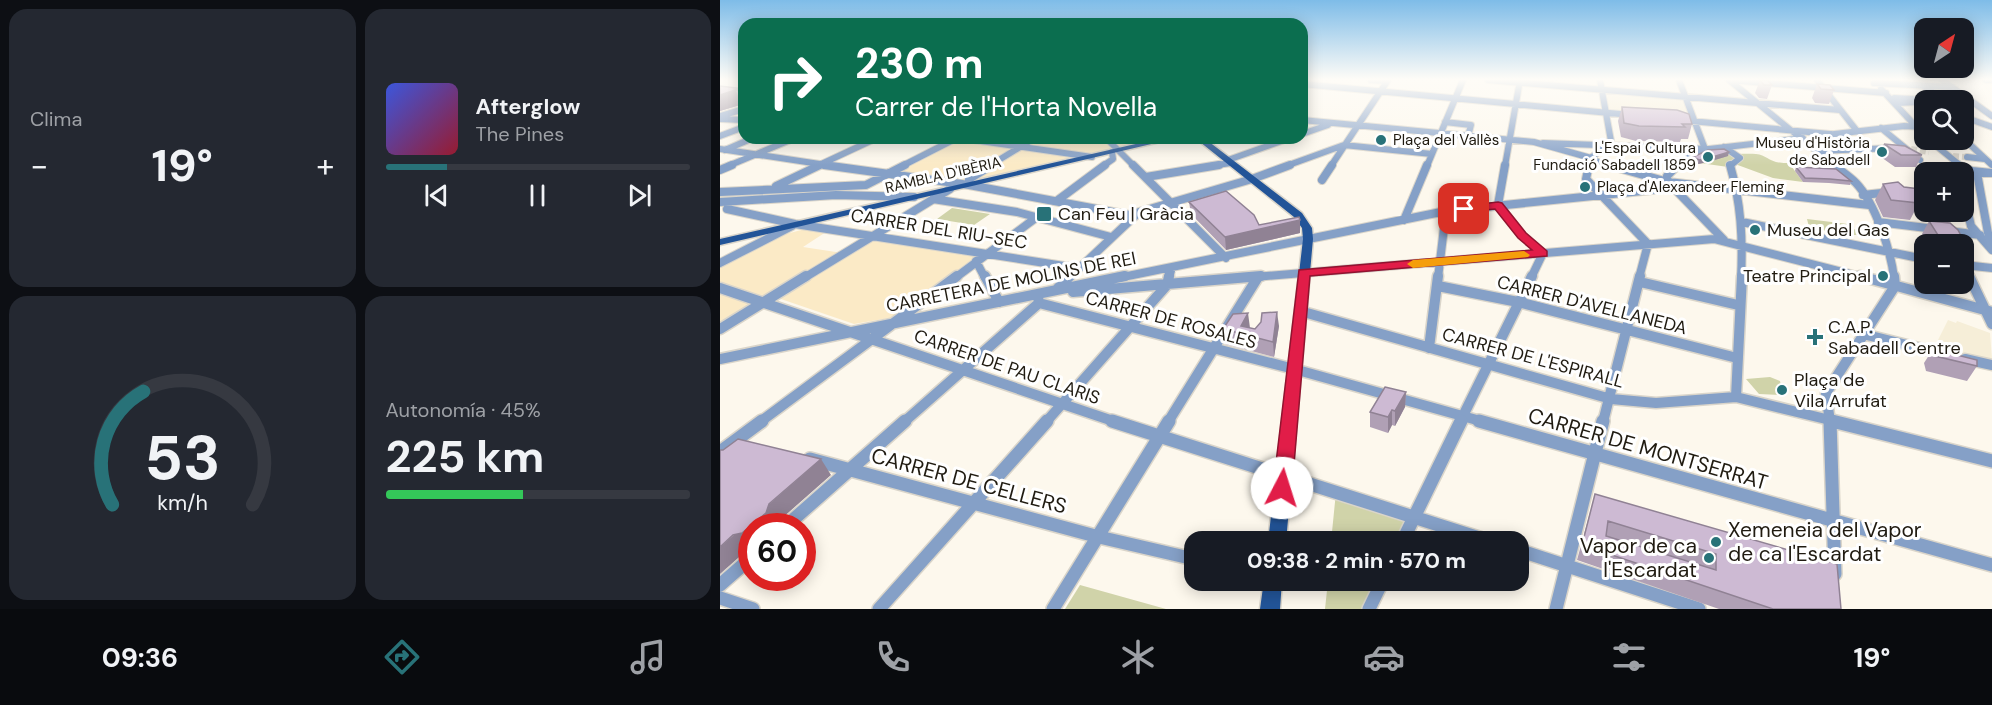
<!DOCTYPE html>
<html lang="es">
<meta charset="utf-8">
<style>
:root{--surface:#171b24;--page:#242831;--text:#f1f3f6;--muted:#9ea1a6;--line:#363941;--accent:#287278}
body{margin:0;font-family:"DM Sans",sans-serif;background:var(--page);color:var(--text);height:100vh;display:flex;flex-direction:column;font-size:22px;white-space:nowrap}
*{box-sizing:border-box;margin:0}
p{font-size:20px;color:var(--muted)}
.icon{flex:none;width:33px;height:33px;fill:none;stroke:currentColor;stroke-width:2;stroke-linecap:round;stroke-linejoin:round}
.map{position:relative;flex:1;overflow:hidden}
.drawer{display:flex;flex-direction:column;gap:9px;padding:9px;background:#0d0f14;width:720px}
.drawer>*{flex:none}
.banner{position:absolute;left:18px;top:18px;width:570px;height:126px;border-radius:18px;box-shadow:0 3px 15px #0003;background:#0b6e4f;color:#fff;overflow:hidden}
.needle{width:39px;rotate:36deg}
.tools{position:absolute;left:1194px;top:18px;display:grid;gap:12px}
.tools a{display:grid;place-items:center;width:60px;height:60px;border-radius:12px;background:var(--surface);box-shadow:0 3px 15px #0003;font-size:30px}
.speed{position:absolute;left:18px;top:513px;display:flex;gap:12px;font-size:30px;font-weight:700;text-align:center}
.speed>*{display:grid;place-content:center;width:78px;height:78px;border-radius:50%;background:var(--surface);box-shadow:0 3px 15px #0003;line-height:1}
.speed .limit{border:9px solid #d22;background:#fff;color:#111}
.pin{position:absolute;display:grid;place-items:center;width:51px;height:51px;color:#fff;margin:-26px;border-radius:12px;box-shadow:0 3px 9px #0006}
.me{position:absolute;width:66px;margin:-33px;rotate:5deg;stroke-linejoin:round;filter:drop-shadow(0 0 4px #0008)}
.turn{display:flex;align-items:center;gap:21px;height:126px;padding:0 18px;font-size:27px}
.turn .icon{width:78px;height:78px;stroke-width:2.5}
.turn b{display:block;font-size:42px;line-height:51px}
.big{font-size:45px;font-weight:700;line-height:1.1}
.drawer .widget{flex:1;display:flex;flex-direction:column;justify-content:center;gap:9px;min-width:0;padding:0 21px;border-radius:18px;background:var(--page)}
.drawer .dial{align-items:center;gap:0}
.dial svg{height:156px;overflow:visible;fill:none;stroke:var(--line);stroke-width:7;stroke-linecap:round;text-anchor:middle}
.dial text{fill:var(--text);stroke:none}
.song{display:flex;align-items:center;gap:18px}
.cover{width:72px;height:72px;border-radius:9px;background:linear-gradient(135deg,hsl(230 70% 55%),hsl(350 70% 35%))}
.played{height:6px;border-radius:3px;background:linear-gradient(90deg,var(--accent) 20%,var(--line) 20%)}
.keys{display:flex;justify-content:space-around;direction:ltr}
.heat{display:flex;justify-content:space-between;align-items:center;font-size:33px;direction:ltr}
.charge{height:9px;border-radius:4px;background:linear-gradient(90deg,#34c759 45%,var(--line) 0)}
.drawer .tiles{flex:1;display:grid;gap:9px;grid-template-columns:repeat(2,1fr)}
.trip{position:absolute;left:464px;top:531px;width:345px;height:60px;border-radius:18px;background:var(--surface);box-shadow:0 3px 15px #0003;font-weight:700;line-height:60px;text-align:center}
.tab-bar{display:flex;height:96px;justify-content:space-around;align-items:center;background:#090b0e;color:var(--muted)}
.tab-bar .icon{width:42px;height:42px}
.tab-bar .active{color:var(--accent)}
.tab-bar b{font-size:27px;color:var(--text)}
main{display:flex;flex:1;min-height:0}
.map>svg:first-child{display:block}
.built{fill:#fbeac6}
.education{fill:#f6eed8}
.green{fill:#d0d3a9}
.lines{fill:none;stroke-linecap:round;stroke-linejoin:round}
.minor-tunnel{stroke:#dcd7cc;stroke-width:6;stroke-dasharray:6 3;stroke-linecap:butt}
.minor-far3-casing{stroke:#dad5ca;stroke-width:8}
.minor-far2-casing{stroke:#dad5ca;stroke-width:10}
.minor-far1-casing{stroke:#dad5ca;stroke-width:13}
.minor-casing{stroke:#dad5ca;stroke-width:16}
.major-casing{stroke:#dad5ca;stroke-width:3}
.minor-far3{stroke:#85a0c7;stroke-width:6}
.minor-far2{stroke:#85a0c7;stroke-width:8}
.minor-far1{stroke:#85a0c7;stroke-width:10}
.minor{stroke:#85a0c7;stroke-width:13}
.major{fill:#225498;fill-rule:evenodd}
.wall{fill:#b0a0b5}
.shaded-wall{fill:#908294}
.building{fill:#cdbad3;stroke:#908294;stroke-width:1.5;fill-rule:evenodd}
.route{fill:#e11d48;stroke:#92132f;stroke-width:1.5}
.slow{fill:#f59e0b}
.poi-dot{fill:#287278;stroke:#fff;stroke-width:2}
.labels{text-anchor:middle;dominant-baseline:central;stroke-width:6;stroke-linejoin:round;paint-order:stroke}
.far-poi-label{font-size:15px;fill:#201b11;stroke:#fff;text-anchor:start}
.far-street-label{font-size:15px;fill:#201b11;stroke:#fff}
.poi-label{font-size:18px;fill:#201b11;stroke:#fff;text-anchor:start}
.street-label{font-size:18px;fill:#201b11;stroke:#fff}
.near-street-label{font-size:21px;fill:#201b11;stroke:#fff}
.near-poi-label{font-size:21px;fill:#201b11;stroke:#fff;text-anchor:start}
</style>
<main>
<section class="drawer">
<div class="tiles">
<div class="widget"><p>Clima</p>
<div class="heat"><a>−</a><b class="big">19°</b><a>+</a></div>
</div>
<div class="widget">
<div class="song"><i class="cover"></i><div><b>Afterglow</b><p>The Pines</p></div></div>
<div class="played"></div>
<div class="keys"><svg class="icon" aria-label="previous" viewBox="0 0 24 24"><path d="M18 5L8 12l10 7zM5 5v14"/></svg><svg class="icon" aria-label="pause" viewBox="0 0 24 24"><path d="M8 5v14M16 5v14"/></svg><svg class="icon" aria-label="next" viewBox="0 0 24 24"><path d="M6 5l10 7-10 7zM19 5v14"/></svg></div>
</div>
<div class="widget dial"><svg viewBox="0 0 100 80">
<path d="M14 69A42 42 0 1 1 86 69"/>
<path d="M14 69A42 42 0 0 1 30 11" stroke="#287278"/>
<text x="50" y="56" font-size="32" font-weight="700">53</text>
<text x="50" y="72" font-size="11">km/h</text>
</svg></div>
<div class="widget"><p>Autonomía · 45%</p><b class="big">225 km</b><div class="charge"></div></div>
</div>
</section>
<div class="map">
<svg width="1272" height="609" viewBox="0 0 1272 609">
<rect width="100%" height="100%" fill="#fdf8ed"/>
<path class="built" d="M237 138H460L253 187 170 175Z
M93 227 109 230 83 247 129 254 157 238 259 256 175 317 134 324 58 298 0 324V267L62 235Z"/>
<path class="education" d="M887 91 963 98 969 118 888 111Z
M1228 320 1236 323 1237 321 1270 333 1272 359 1224 351 1222 342 1218 340Z"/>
<path class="green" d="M1006 153C1017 155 1025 153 1036 154 1048 155 1049 164 1069 163L1083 182 1053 178 1015 164V168L980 163Z
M232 208 270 214 254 225 217 219Z
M1087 219 1128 224 1130 229 1141 230 1144 235H1124L1089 227Z
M1050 377 1060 381 1063 395 1039 394 1026 379Z
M616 492 692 515 680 541 611 542Z
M608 581H661L648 609H605Z
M360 585 446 609H345Z"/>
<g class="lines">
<path class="minor-tunnel" d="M1191 149 1209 152
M1233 156 1247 157"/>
<g class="minor-far3-casing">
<path id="minor-far3" d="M651 80 667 81
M768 80 1120 110
M959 80 985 149
M1009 80 1115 166
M1010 80 1166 93
M1097 80 1137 131
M1222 80 1272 116
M1266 80H1272
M1154 83 1232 87
M582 84 911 115
M1204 86 1223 100
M1161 89 1204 135
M1174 98 1193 99 1197 102 1177 103Z
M0 116 24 109
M1244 117 1272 127
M0 119 24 120
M582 120 814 142 871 158
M960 120 1110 134
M725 122 751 125 748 136
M1161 128 1200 160
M582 134 608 125
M1106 135 1184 126 1204 127
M0 136 24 127
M240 138 372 157
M386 138 414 166
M1244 139 1272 165
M1209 140 1241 166
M823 143 989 149 1083 138
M1004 147 1020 158 1010 166
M0 149 113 166
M5 150 33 138
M1097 151 1174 148
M1247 157 1265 159
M871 158 891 141 880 80
M508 160 570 138
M871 160 894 166
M8 166 75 138
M97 166 157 138
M182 166 237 138
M269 166 315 138
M383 166 393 159 392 152
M490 166 511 163
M566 166 624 145 712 154
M611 166 668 80
M707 166 743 80
M785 166 800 80
M869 166 871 158
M957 166 964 159 985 149"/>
</g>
<g class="minor-far2-casing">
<path id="minor-far2" d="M104 165 249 185 409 215 532 179 570 165
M413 165 506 258
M785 165 778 205 802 235 823 253 811 278
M869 165 866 179 928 244 919 278
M888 165 948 182 1149 205
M958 165 947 176 948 182 1004 240
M1010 165C1021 203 1023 238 1021 278
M1114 165C1121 171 1129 176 1136 183 1155 203 1171 251 1174 278
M1238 165 1252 171 1272 173
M0 170 12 165
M1257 173 1268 233 1272 241
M426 177 499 165
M602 180 612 165
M249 185V179L272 165
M56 186 100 165
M0 192 146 185 185 165
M1143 195 1171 192
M1244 196 1251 226 1272 250
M1191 197 1200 205 1201 212
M213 199 297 212 391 237
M338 200 385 165
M0 202 116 195 194 197
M7 209 75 224 357 268
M684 220 707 165
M1022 222 1204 259
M1158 222 1215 229
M1229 231 1260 235
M256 261 265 278
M0 263 72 226
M1244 265 1272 268
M1244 266 1250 278
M84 278 230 189
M235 278 317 217
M349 278 417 214
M398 278 726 211 952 188
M449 278 452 267
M523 278 994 239 1146 278
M718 278 726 211"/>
</g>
<g class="minor-far1-casing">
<path id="minor-far1" d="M265 276 279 302
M1140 276 1272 312
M1249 276 1272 324
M920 282 1018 305
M718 286 798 302 1017 358
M0 288 396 422
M336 290 350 276
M353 292 541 276
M319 303 574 369 764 422
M580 311 891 399 936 403 1016 397 1118 422
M0 329 86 276
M1143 334 1223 354
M709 348 718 276
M0 359 405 276
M1245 359 1272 365
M1016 397 1022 276
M40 422 237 276
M184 422 319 303 318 297
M326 422 447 285 449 276
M448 422 538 277
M740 422 812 276
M883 422 920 276
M1110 422 1106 393 1175 286 1174 276"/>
</g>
<g class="minor-casing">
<path id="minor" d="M392 421 772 542
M759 421 1272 565
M1110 421 1115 574
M1112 421 1272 461
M0 452 42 421
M90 459 379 537 474 559
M66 526 185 421
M682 542 741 421
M798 550 979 609
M0 585 32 557
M0 598 33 609
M159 609 327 421
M333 609 449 421
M649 609 663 580
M836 609 883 421"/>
</g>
<g class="major-casing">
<path id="major" d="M442 138H457L0 245V239Z
M475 138H484L582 213 592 228 593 239 566 542H548L583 239 582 228 574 217Z
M544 580H562L560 609H540Z"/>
</g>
<use href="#minor-far3" class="minor-far3"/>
<use href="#minor-far2" class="minor-far2"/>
<use href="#minor-far1" class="minor-far1"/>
<use href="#minor" class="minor"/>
<use href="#major" class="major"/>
</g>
<path class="wall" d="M1040 80 1052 85 1047 99 1039 98 1035 93Z
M1097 84 1114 90 1109 104 1095 103 1092 98Z
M0 86 24 89V104L0 111Z
M902 107 972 124 968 139H961L960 142 916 141 901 137 898 121Z
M1164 144 1202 155 1196 167H1175L1158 155Z
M1008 156 988 162 978 164 972 161 973 157Z
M1076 167 1131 181 1130 185 1109 183 1083 182 1075 171Z
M1163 184 1184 187 1203 195 1190 220 1163 217 1155 200Z
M469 202 539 225 580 220V233L506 250 471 214Z
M1209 221 1247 247 1244 252V244H1208L1202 234Z
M559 326 554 357 505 344 503 329 530 328 535 329Z
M1213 349 1257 366 1247 381 1206 371 1204 363Z
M686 392 685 407 675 426 672 425 668 433 650 427V412Z
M875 494 1121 609H999L857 560Z"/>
<path class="shaded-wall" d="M15 90 23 104 0 111V95Z
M1009 152 1008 156 988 162 978 164 979 160Z
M1203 195 1199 203 1197 200Z
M580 220V233L506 250 505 237Z
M557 312 559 326 554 357 553 342Z
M528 313 530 328 521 326Z
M686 392 685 407 675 426V411Z
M672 410V425L668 433V417Z
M101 459 111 475 60 520 58 526H32V549L26 551 0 574V547Z"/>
<path class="building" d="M1040 80H1047L1052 85H1044Z
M1097 84 1110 85 1114 90 1101 89Z
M0 86 24 89V90H15L0 95Z
M902 107 957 110 969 114 972 124H962L965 127 919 126 904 123Z
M1164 144 1185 146 1202 155H1181Z
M1004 149 1009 152 989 158 979 160 973 157 988 150Z
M1076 167 1116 169 1131 181 1110 179 1085 178Z
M1178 182 1184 187 1200 189 1203 195 1197 200 1199 203 1171 200 1163 184Z
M506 191 534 215 539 225 579 217 580 220 505 237 469 202Z
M1209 221 1230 223 1238 230 1247 247 1244 246V244L1223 243Z
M557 312 553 342 503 329 513 314 528 313 521 326 535 329 541 322 542 313Z
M1213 349 1257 360V366L1215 356Z
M665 387 686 392 675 411 672 410 668 417 650 412Z
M18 439 101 459 49 504 46 513 22 533 13 535 0 547V450H3Z
M875 494 1117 564 1121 609H1053L862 545ZM888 521 996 554V570L886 536Z"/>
<linearGradient id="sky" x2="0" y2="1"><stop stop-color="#7ebce8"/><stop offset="0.48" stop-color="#fefcf7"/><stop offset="1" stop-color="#fefcf7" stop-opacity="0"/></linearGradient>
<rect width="1272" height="165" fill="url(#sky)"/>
<path class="route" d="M778 202 782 203 806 233 827 251V256L590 276 572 488 569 493 562 495 556 493 553 488 579 270 812 250 798 238 775 209 744 212 738 209 744 206Z"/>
<path class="slow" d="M804 251 810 255 808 257 693 268 687 264 693 260Z"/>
<g class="poi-dot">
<circle cx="661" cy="140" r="6"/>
<circle cx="1162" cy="152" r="6"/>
<circle cx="988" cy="157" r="6"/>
<circle cx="865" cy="187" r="6"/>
<rect x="316" y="206" width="16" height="16" rx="3"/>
<circle cx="1035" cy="230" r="6"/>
<circle cx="1163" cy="276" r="6"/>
<path d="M1092 328h6v6h6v6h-6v6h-6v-6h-6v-6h6z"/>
<circle cx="1062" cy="390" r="6"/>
<circle cx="996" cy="542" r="6"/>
<circle cx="989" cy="558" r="6"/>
</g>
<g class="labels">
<g class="far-poi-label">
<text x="673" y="140">Plaça del Vallès</text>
<text x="1150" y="143" text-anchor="end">Museu d'Història<tspan x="1150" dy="17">de Sabadell</tspan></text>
<text x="976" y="148" text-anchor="end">L'Espai Cultura<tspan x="976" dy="17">Fundació Sabadell 1859</tspan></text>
<text x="877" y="187">Plaça d'Alexandeer Fleming</text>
</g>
<g class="far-street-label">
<text transform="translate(223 175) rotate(-13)">RAMBLA D'IBÈRIA</text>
</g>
<g class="poi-label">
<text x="338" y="214">Can Feu | Gràcia</text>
<text x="1047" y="230">Museu del Gas</text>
<text x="1151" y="276" text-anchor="end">Teatre Principal</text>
<text x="1108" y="327">C.A.P.<tspan x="1108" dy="21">Sabadell Centre</tspan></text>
<text x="1074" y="380">Plaça de<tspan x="1074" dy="21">Vila Arrufat</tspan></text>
</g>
<g class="street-label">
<text transform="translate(219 229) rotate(9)">CARRER DEL RIU-SEC</text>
<text transform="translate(291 282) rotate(-11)">CARRETERA DE MOLINS DE REI</text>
<text transform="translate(872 305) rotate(14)">CARRER D'AVELLANEDA</text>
<text transform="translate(451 320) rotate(15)">CARRER DE ROSALES</text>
<text transform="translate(813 358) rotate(15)">CARRER DE L'ESPIRALL</text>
<text transform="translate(287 367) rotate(19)">CARRER DE PAU CLARIS</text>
</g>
<g class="near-street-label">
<text transform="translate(928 449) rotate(16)">CARRER DE MONTSERRAT</text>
<text transform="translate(249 481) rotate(15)">CARRER DE CELLERS</text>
</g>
<g class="near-poi-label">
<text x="1008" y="530">Xemeneia del Vapor<tspan x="1008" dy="24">de ca l'Escardat</tspan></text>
<text x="977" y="546" text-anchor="end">Vapor de ca<tspan x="977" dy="24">l'Escardat</tspan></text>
</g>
</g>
</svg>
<div class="tools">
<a><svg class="needle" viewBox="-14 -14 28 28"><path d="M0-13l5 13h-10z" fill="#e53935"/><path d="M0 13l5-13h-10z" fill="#9ea1a6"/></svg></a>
<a><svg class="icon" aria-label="search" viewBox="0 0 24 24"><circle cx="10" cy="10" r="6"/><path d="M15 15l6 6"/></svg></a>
<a>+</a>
<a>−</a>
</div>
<div class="speed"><div class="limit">60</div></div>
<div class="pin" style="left:744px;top:209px;background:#d93025"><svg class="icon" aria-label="arrive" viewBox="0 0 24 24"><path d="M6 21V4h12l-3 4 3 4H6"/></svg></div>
<svg class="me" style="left:562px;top:488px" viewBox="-20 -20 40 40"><circle r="19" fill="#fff"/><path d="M0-13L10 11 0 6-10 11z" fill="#e11d48"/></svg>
<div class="trip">09:38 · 2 min · 570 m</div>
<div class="banner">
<div class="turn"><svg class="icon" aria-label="right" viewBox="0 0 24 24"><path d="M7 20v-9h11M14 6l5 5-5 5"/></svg><div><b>230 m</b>Carrer de l'Horta Novella</div></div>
</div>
</div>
</main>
<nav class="tab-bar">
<b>09:36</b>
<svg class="icon active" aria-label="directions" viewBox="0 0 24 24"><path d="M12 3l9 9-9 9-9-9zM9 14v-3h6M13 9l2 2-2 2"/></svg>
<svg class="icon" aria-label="music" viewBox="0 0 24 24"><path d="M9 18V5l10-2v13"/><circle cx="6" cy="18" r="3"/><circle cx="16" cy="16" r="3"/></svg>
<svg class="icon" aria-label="phone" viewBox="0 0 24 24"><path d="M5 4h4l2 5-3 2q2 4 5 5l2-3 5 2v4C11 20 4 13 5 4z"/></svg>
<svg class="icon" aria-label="climate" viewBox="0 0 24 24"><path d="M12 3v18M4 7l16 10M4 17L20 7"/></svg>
<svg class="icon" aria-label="car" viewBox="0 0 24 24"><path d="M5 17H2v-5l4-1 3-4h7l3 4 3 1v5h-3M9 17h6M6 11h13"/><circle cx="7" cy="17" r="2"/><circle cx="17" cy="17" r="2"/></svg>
<svg class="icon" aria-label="filters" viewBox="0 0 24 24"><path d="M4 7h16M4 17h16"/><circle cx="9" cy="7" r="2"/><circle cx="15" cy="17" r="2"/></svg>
<b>19°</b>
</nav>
